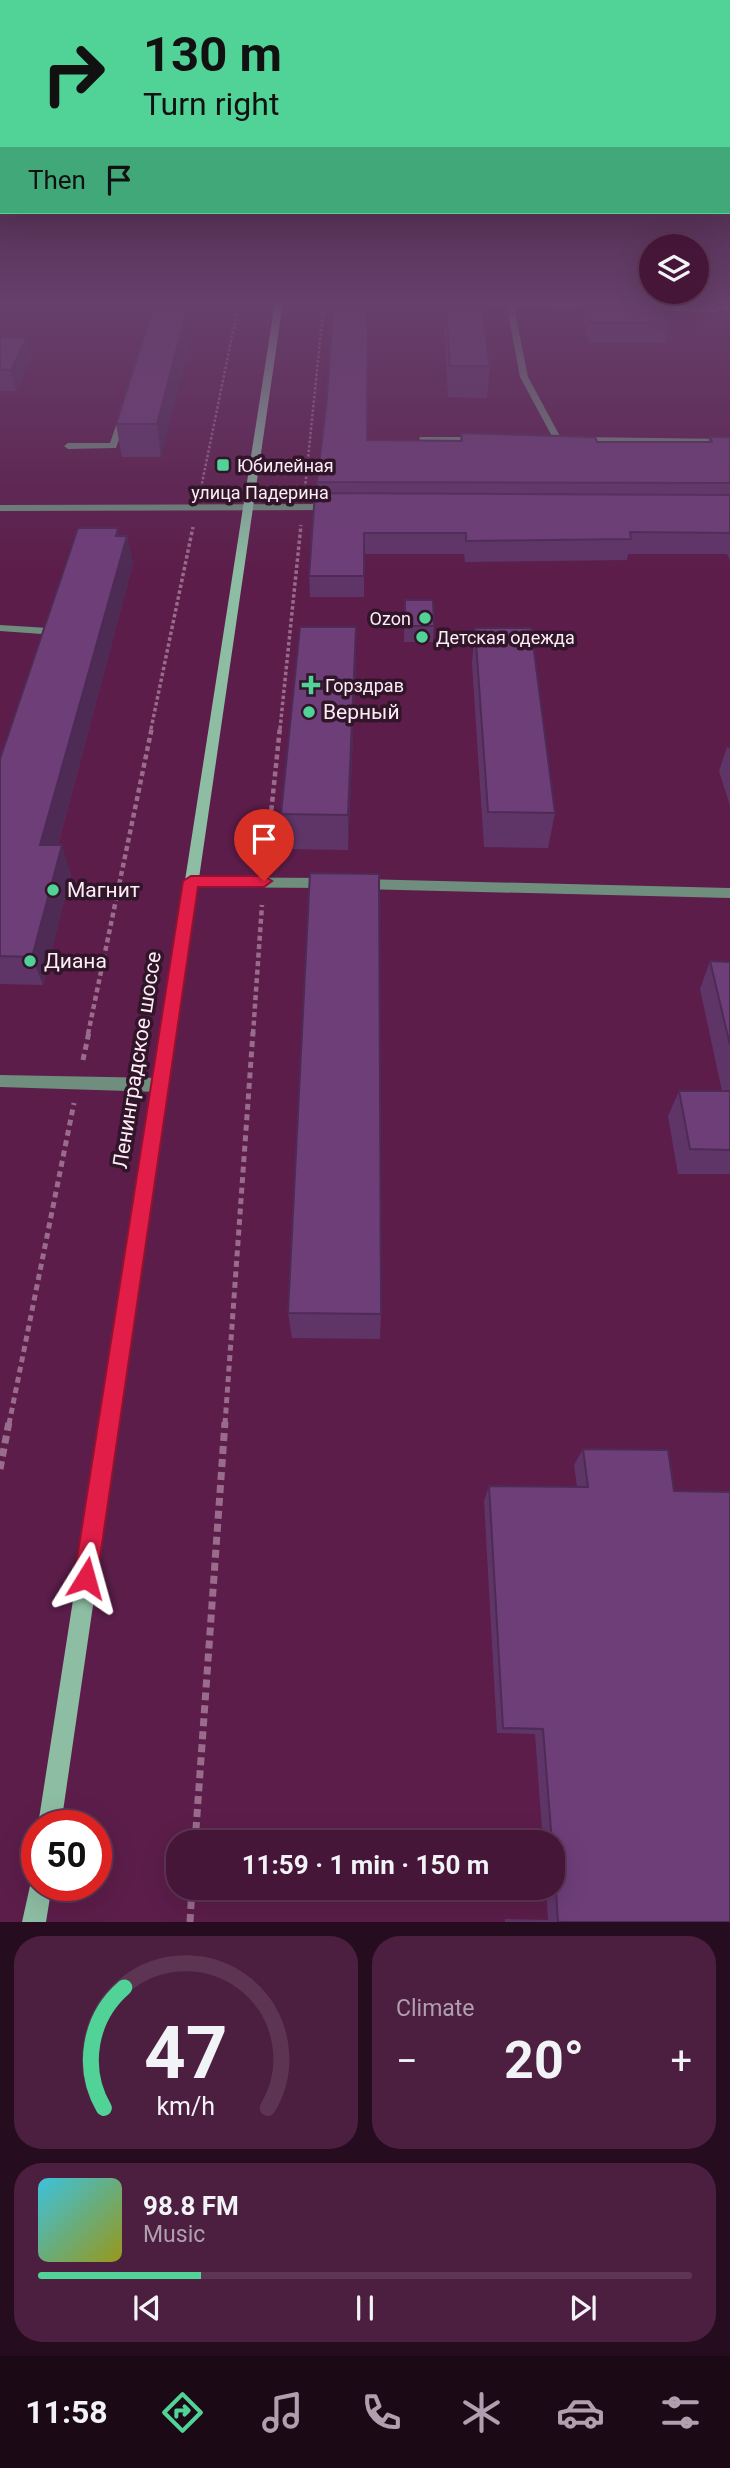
<!DOCTYPE html>
<meta charset="utf-8">
<style>
:root{--surface:#451638;--page:#4c1f40;--text:#f1f3f6;--muted:#b09fae;--line:#5d3553;--accent:#51d398}
body{margin:0;font-family:Roboto,sans-serif;background:var(--page);color:var(--text);height:100vh;display:flex;flex-direction:column;font-size:26px;white-space:nowrap}
*{box-sizing:border-box;margin:0}
p{font-size:23px;color:var(--muted)}
.icon{flex:none;width:38px;height:38px;fill:none;stroke:currentColor;stroke-width:2;stroke-linecap:round;stroke-linejoin:round}
.map{position:relative;height:1922px;overflow:hidden}
.drawer{display:flex;flex-direction:column;gap:14px;padding:14px;background:#260c1f;flex:1}
.drawer>*{flex:none}
.guide{position:absolute;left:0px;top:0px;width:732px;height:214px;box-shadow:0 7px 28px #0002,0 0 0 2px var(--line);background:#51d398;color:#111;overflow:hidden}
.controls{position:absolute;left:639px;top:234px;display:grid;gap:14px}
.controls a{display:grid;place-items:center;width:70px;height:70px;border-radius:50%;background:var(--surface);box-shadow:0 7px 28px #0002,0 0 0 2px var(--line);font-size:35px}
.speed{position:absolute;left:21px;top:1810px;display:flex;gap:14px;font-size:35px;font-weight:700;text-align:center}
.speed>*{display:grid;place-content:center;width:91px;height:91px;border-radius:50%;background:var(--surface);box-shadow:0 7px 28px #0002,0 0 0 2px var(--line);line-height:1}
.speed .limit{border:10px solid #d22;background:#fff;color:#111}
.pin{position:absolute;display:grid;place-items:center;width:60px;height:60px;color:#fff;margin:-72px -30px;border-radius:50% 50% 50% 0;rotate:-45deg;box-shadow:0 0 7px #0007}
.pin .icon{rotate:45deg}
.me{position:absolute;width:77px;margin:-38px;rotate:8deg;stroke-linejoin:round;filter:drop-shadow(0 0 5px #0008)}
.turn{display:flex;align-items:center;gap:24px;height:147px;padding:0 28px;font-size:32px}
.turn .icon{width:91px;height:91px;stroke-width:2.5}
.turn b{display:block;font-size:49px;line-height:60px}
.then{display:flex;align-items:center;height:66px;padding:0 28px;background:#0003;gap:14px;font-size:26px}
.big{font-size:52px;font-weight:700;line-height:1.1}
.drawer .widget{flex:1;display:flex;flex-direction:column;justify-content:center;gap:10px;min-width:0;padding:0 24px;border-radius:28px;background:var(--page)}
.drawer .dial{align-items:center;gap:0}
.dial svg{height:182px;overflow:visible;fill:none;stroke:var(--line);stroke-width:7;stroke-linecap:round;text-anchor:middle}
.dial text{fill:var(--text);stroke:none}
.song{display:flex;align-items:center;gap:21px}
.cover{width:84px;height:84px;border-radius:10px;background:linear-gradient(135deg,hsl(190 70% 55%),hsl(60 70% 35%))}
.played{height:7px;border-radius:4px;background:linear-gradient(90deg,var(--accent) 25%,var(--line) 25%)}
.keys{display:flex;justify-content:space-around;direction:ltr}
.heat{display:flex;justify-content:space-between;align-items:center;font-size:38px;direction:ltr}
.drawer .tiles{flex:1;display:grid;gap:14px;grid-template-columns:1fr 1fr}
.widget:last-child{grid-column:span 2}
.trip{position:absolute;left:166px;top:1830px;width:399px;height:70px;border-radius:28px;background:var(--surface);box-shadow:0 7px 28px #0002,0 0 0 2px var(--line);font-weight:700;line-height:70px;text-align:center}
.tabs{display:flex;height:112px;justify-content:space-around;align-items:center;background:#1c0916;color:var(--muted)}
.tabs .icon{width:49px;height:49px}
.tabs .selected{color:var(--accent)}
.tabs b{font-size:32px;color:var(--text)}
.map>svg:first-child{display:block}
.lines{fill:none;stroke-linecap:round;stroke-linejoin:round}
.path-far4{stroke:#996c8c;stroke-width:2.5;stroke-dasharray:2.5 2;stroke-linecap:butt}
.path-far3{stroke:#996c8c;stroke-width:3.5;stroke-dasharray:3.5 2.5;stroke-linecap:butt}
.path-far2{stroke:#996c8c;stroke-width:4.5;stroke-dasharray:5 3.5;stroke-linecap:butt}
.path-far1{stroke:#996c8c;stroke-width:5;stroke-dasharray:6 4.5;stroke-linecap:butt}
.path{stroke:#996c8c;stroke-width:7;stroke-dasharray:8 5;stroke-linecap:butt}
.service{fill:#708e7d;fill-rule:evenodd}
.minor{fill:#708e7d;fill-rule:evenodd}
.secondary{fill:#8dbda3;fill-rule:evenodd}
.wall{fill:#5f3568}
.shaded-wall{fill:#4d2b55}
.building{fill:#6e3e79;stroke:#4d2b55;stroke-width:2}
.route{fill:#e11d48;stroke:#92132f;stroke-width:2}
.poi-dot{fill:#51d398;stroke:#311528;stroke-width:2.5}
.labels{text-anchor:middle;dominant-baseline:central;stroke-width:7;stroke-linejoin:round;paint-order:stroke}
.far-poi-label{font-size:18px;fill:#fcecf6;stroke:#311528;text-anchor:start}
.far-street-label{font-size:18px;fill:#fcecf6;stroke:#311528}
.poi-label{font-size:21px;fill:#fcecf6;stroke:#311528;text-anchor:start}
.street-label{font-size:21px;fill:#fcecf6;stroke:#311528}
</style>
<div class="map">
<svg width="730" height="1922" viewBox="0 0 730 1922">
<rect width="100%" height="100%" fill="#5c1d4a"/>
<g class="lines">
<path class="path-far4" d="M201 488 239 302
M305 488 324 302"/>
<path class="path-far3" d="M151 729 193 527
M280 729 301 525"/>
<path class="path-far2" d="M266 861 280 727
M88 1034 152 727
M253 1034 262 905"/>
<path class="path-far1" d="M83 1060 89 1032
M9 1424 74 1103
M225 1424 253 1032"/>
<path class="path" d="M0 1469 9 1422
M195 1843 225 1422
M190 1922 192 1888"/>
<path class="service" d="M506 302H513L528 377 562 440 561 442 554 440 520 377Z
M120 414 127 416 116 448 68 449 64 446 68 443H110Z
M420 437H480L484 440 480 443 423 442 419 439Z
M577 437 730 439V445L574 442 573 440Z
M0 625 48 628 53 631 49 644 44 647 39 644 42 634 0 631Z
M0 1075 160 1078 165 1080 168 1085 165 1090 160 1092 0 1087Z"/>
<path class="minor" d="M394 302 600 305 604 307 600 309 397 304Z
M730 304V308L713 312 644 310 640 308 644 306 713 308Z
M0 505 331 504 336 507 331 510 0 511Z
M191 877 326 878 333 883 326 888 191 887 184 882Z
M361 879 730 888V898L361 889 354 884Z"/>
<path class="secondary" d="M275 302H283L61 1825H38Z
M37 1874V1885H52L46 1922H22L32 1877Z"/>
</g>
<path class="wall" d="M155 302 161 457H122L116 424Z
M443 302H481L490 366 487 398 448 397Z
M580 302H660L669 323 665 343H589L582 311 584 303H581Z
M0 337 32 357 16 391H0Z
M326 407 367 440 460 441 461 433 597 442H708L710 437H730V561L727 554H628L627 560 465 562 464 554H364V597H310L309 576 317 493V482Z
M127 536 133 564 58 845 71 874 43 985 0 984V759Z
M405 600 434 626 433 642H404Z
M475 628 555 813 548 848 484 847 472 663Z
M356 663 348 850 284 849 281 814Z
M727 747 730 748V806L719 771Z
M710 961 730 962V1174H678L668 1116 679 1091H722L700 989Z
M288 1313 381 1314 380 1339 292 1338Z
M583 1449 730 1922H505V1919L548 1920 546 1888H553V1843H543L535 1734 497 1733 484 1501 489 1486 577 1487 574 1465Z"/>
<path class="shaded-wall" d="M189 302H201L161 457 157 424Z
M27 337 32 357 16 391 11 370Z
M118 528 122 553 127 536 133 564 50 874 40 845Z
M356 627V663L348 850V815Z
M62 845 71 874 43 985 32 957Z"/>
<path class="building" d="M155 302H189L157 424H116Z
M334 302H368L367 440 462 441 461 433 595 437 597 442H712L710 437H730V483L317 482 326 407Z
M446 302H481L490 366H450Z
M588 302H660L669 323H592Z
M0 337H27L11 370H0Z
M315 493 730 495V533L630 532 631 539 466 541V533H364V576H309Z
M78 528H118L116 536H127L40 845H62L32 957 0 956V759Z
M405 600H433L434 626H405Z
M300 627H356L348 815 281 814Z
M475 628H531L555 813 488 812Z
M310 873 379 874 381 1314 288 1313Z
M710 961 730 962V1045Z
M679 1091H730V1150L690 1149Z
M583 1449 668 1450 674 1491 730 1492V1922H558L553 1843H552L543 1729 503 1728 489 1486 588 1487Z"/>
<linearGradient id="sky" x2="0" y2="1"><stop stop-color="#331029"/><stop offset="0.53" stop-color="#66406b"/><stop offset="1" stop-color="#66406b" stop-opacity="0"/></linearGradient>
<rect width="730" height="571" fill="url(#sky)"/>
<path class="route" d="M191 876H264L272 881 264 887H198L97 1578 94 1587 86 1590 78 1587 74 1578 183 881Z"/>
<g class="poi-dot">
<rect x="216" y="458" width="14" height="14" rx="3.5"/>
<circle cx="425" cy="618" r="7"/>
<circle cx="422" cy="637" r="7"/>
<path d="M307.5 674.5h7v7h7v7h-7v7h-7v-7h-7v-7h7z"/>
<circle cx="309" cy="712" r="7"/>
<circle cx="53" cy="890" r="7"/>
<circle cx="30" cy="961" r="7"/>
</g>
<g class="labels">
<g class="far-poi-label">
<text x="237" y="465">Юбилейная</text>
<text x="411" y="618" text-anchor="end">Ozon</text>
<text x="436" y="637">Детская одежда</text>
<text x="325" y="685">Горздрав</text>
</g>
<g class="far-street-label">
<text x="260" y="492">улица Падерина</text>
</g>
<g class="poi-label">
<text x="323" y="712">Верный</text>
<text x="67" y="890">Магнит</text>
<text x="44" y="961">Диана</text>
</g>
<g class="street-label">
<text transform="translate(137 1060) rotate(-81)">Ленинградское шоссе</text>
</g>
</g>
</svg>
<div class="controls">
<a><svg class="icon" aria-label="layers" viewBox="0 0 24 24"><path d="M12 4l9 5-9 5-9-5zM3 14l9 5 9-5"/></svg></a>
</div>
<div class="speed"><div class="limit">50</div></div>
<div class="pin" style="left:264px;top:881px;background:#d93025"><svg class="icon" aria-label="arrive" viewBox="0 0 24 24"><path d="M6 21V4h12l-3 4 3 4H6"/></svg></div>
<svg class="me" style="left:86px;top:1578px" viewBox="-20 -20 40 40"><path d="M0-17L14 15 0 8-14 15z" fill="#e11d48" stroke="#fff" stroke-width="4"/></svg>
<div class="trip">11:59 · 1 min · 150 m</div>
<div class="guide">
<div class="turn"><svg class="icon" aria-label="right" viewBox="0 0 24 24"><path d="M7 20v-9h11M14 6l5 5-5 5"/></svg><div><b>130 m</b>Turn right</div></div>
<div class="then">Then<svg class="icon" aria-label="arrive" viewBox="0 0 24 24"><path d="M6 21V4h12l-3 4 3 4H6"/></svg></div>
</div>
</div>
<section class="drawer">
<div class="tiles">
<div class="widget dial"><svg viewBox="0 0 100 80">
<path d="M14 69A42 42 0 1 1 86 69"/>
<path d="M14 69A42 42 0 0 1 23 16" stroke="#51d398"/>
<text x="50" y="56" font-size="32" font-weight="700">47</text>
<text x="50" y="72" font-size="11">km/h</text>
</svg></div>
<div class="widget"><p>Climate</p>
<div class="heat"><a>−</a><b class="big">20°</b><a>+</a></div>
</div>
<div class="widget">
<div class="song"><i class="cover"></i><div><b>98.8 FM</b><p>Music</p></div></div>
<div class="played"></div>
<div class="keys"><svg class="icon" aria-label="previous" viewBox="0 0 24 24"><path d="M18 5L8 12l10 7zM5 5v14"/></svg><svg class="icon" aria-label="pause" viewBox="0 0 24 24"><path d="M8 5v14M16 5v14"/></svg><svg class="icon" aria-label="next" viewBox="0 0 24 24"><path d="M6 5l10 7-10 7zM19 5v14"/></svg></div>
</div>
</div>
</section>
<nav class="tabs">
<b>11:58</b>
<svg class="icon selected" aria-label="directions" viewBox="0 0 24 24"><path d="M12 3l9 9-9 9-9-9zM9 14v-3h6M13 9l2 2-2 2"/></svg>
<svg class="icon" aria-label="music" viewBox="0 0 24 24"><path d="M9 18V5l10-2v13"/><circle cx="6" cy="18" r="3"/><circle cx="16" cy="16" r="3"/></svg>
<svg class="icon" aria-label="phone" viewBox="0 0 24 24"><path d="M5 4h4l2 5-3 2q2 4 5 5l2-3 5 2v4C11 20 4 13 5 4z"/></svg>
<svg class="icon" aria-label="climate" viewBox="0 0 24 24"><path d="M12 3v18M4 7l16 10M4 17L20 7"/></svg>
<svg class="icon" aria-label="car" viewBox="0 0 24 24"><path d="M5 17H2v-5l4-1 3-4h7l3 4 3 1v5h-3M9 17h6M6 11h13"/><circle cx="7" cy="17" r="2"/><circle cx="17" cy="17" r="2"/></svg>
<svg class="icon" aria-label="filters" viewBox="0 0 24 24"><path d="M4 7h16M4 17h16"/><circle cx="9" cy="7" r="2"/><circle cx="15" cy="17" r="2"/></svg>
</nav>
